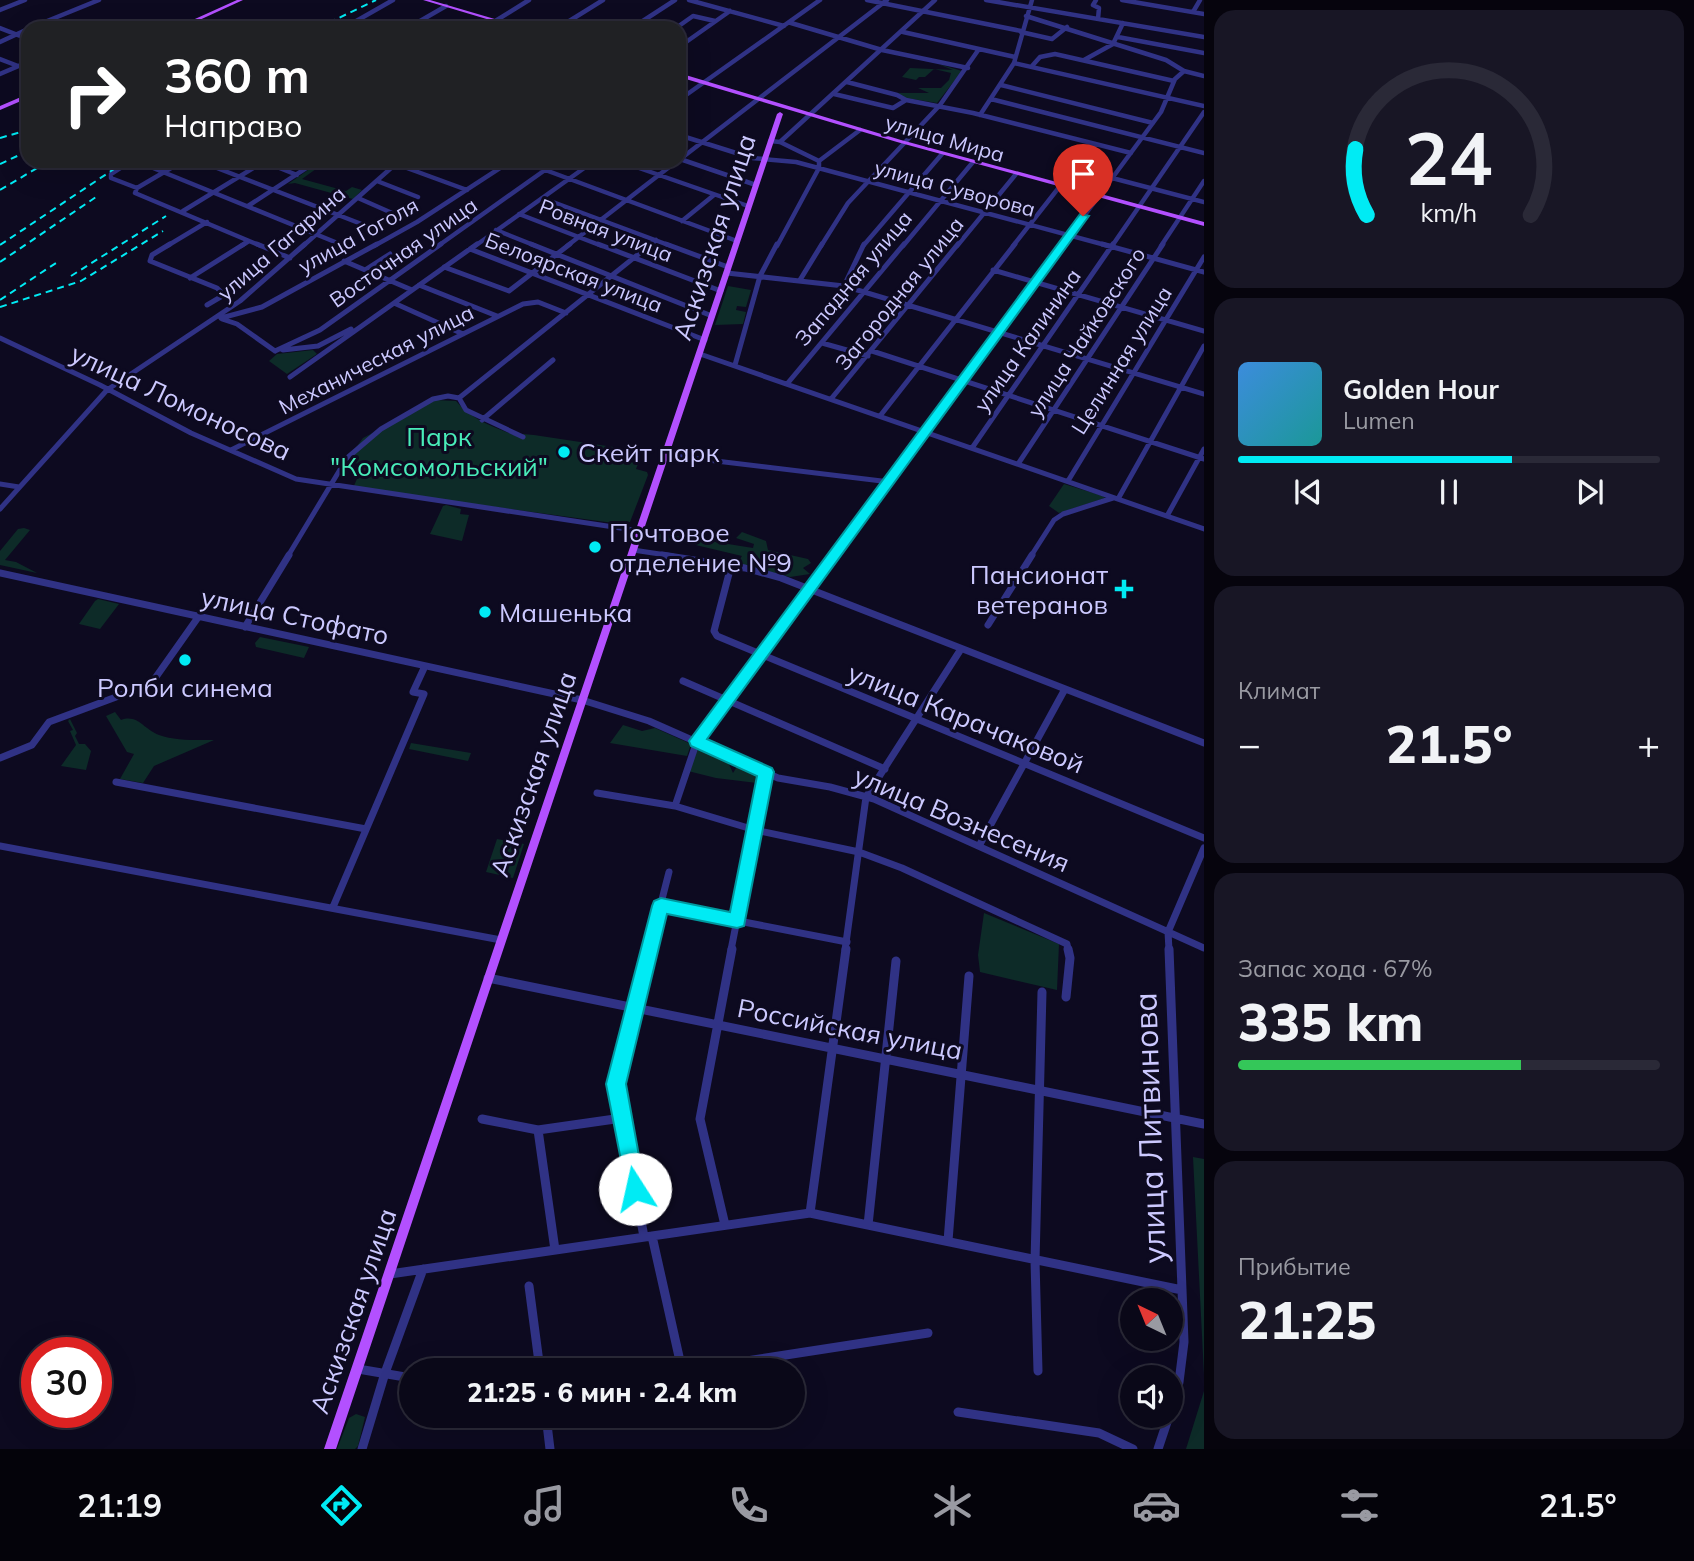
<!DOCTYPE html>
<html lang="ru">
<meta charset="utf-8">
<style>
:root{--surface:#0a0818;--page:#181625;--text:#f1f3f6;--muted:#999aa2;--line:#2a2937;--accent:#00ebf4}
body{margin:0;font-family:Mulish,sans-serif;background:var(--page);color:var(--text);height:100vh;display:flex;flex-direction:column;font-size:26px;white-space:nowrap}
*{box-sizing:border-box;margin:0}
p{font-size:23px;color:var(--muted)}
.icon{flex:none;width:38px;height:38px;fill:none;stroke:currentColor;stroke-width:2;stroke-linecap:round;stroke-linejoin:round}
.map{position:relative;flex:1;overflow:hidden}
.drawer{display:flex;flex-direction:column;gap:10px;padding:10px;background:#06040d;width:490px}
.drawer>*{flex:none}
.hud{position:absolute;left:21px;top:21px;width:665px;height:147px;border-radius:21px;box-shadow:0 7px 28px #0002,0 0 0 2px var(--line);background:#202124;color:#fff;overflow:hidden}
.needle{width:46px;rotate:317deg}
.fabs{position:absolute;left:1120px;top:1288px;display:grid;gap:14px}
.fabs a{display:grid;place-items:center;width:63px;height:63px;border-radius:50%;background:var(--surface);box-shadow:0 7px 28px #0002,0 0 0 2px var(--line);font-size:35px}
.speed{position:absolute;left:21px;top:1337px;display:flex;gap:14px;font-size:35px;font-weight:700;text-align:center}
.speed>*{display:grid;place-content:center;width:91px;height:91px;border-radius:50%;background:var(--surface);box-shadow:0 7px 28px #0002,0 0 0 2px var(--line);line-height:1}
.speed .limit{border:10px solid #d22;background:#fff;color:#111}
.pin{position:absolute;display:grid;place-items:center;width:60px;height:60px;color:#fff;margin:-72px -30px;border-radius:50% 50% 50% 0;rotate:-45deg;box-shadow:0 0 7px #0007}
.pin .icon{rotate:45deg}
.me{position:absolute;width:77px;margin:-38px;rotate:350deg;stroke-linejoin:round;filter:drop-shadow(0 0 5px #0008)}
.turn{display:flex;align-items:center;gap:24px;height:147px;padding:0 28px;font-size:32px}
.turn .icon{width:91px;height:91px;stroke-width:2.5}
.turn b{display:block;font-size:49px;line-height:60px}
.big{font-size:52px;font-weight:800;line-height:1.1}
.drawer .widget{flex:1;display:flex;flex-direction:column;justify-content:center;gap:10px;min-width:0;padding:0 24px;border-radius:21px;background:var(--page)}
.drawer .dial{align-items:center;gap:0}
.dial svg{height:182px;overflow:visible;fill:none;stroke:var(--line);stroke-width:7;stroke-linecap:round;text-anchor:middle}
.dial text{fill:var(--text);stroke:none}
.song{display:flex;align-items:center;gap:21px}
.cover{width:84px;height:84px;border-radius:10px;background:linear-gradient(135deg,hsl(210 70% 55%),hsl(180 70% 35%))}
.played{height:7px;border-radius:4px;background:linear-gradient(90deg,var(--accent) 65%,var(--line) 65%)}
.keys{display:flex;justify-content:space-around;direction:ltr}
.heat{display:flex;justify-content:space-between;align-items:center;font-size:38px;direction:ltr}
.charge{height:10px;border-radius:5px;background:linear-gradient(90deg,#34c759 67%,var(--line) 0)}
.trip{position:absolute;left:399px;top:1358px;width:406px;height:70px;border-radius:35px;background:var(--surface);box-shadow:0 7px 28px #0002,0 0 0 2px var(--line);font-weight:800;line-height:70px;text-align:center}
.dock{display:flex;height:112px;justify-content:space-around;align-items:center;background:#04030a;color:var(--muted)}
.dock .icon{width:49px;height:49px}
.dock .active{color:var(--accent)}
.dock b{font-size:32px;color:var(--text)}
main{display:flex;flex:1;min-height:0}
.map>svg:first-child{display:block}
.green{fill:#0d2b28}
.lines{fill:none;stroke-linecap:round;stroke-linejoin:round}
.minor-far3{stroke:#303285;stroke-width:4.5}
.minor-far2{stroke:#303285;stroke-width:5}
.minor-far1{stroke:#303285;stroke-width:7}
.minor{stroke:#303285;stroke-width:9}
.major{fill:#b350ff;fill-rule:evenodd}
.rail{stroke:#00ebf4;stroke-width:2;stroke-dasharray:7 5;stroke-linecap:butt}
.route{fill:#00ebf4;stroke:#00999f;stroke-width:2}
.poi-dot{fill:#00ebf4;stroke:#0d0a20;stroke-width:2.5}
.labels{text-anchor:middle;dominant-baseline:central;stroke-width:6;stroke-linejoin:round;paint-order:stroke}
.far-street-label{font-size:21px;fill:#ccc9ff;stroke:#0d0a20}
.street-label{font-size:26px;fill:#ccc9ff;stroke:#0d0a20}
.park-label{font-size:26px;fill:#49ecb9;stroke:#0d0a20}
.poi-label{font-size:26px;fill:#ccc9ff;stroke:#0d0a20;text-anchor:start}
.near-street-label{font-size:32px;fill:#ccc9ff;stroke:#0d0a20}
</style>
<main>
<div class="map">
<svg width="1204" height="1449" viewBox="0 0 1204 1449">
<rect width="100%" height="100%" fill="#0d0a20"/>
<path class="green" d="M938 64 962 71 937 103 906 98 897 93H929L918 88H941L949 80 951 73 934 69 925 77H919L916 80 902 77 910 68 953 70Z
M321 161H327L302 179 346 191 352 187 362 190 353 199 295 183 288 184Z
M728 286 751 290 746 307 737 306 736 310 746 312 743 324 715 325Z
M313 350 317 354 287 374 269 361 277 354Z
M435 400 456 401C472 421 499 429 522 438L523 434 534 435 620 448 633 454 631 462 638 464 636 469 647 472 648 475 630 522 621 524 353 488 363 465 346 461 363 438Z
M1064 484 1103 496 1105 498 1059 513 1049 506Z
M446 505 461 509 460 514 469 515 462 541 430 534 443 506Z
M24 528 30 530 5 560 16 562 37 573 0 565V551L18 529Z
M653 532 753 548 754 544 736 538 742 532 766 541 768 550 808 559 811 563 803 568 810 574 790 577 737 563 742 556 683 542 649 538V534Z
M98 599 119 604 100 629 79 624 95 601Z
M260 637 309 647 304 658 256 647 255 643Z
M115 712 121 720C138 714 143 729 159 735 175 741 198 740 214 740L154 766 143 783 120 779 134 754 127 752 106 716Z
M70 719 77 733 75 736 79 744H85L91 751 86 770 61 766 76 745 70 731 73 730 68 721Z
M623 725 642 731 655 728 691 744 687 756 610 743Z
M411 743 471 753 468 761 409 749Z
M698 749 727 760 733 773 738 765 760 774 761 779 757 783 716 778 688 771Z
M497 839 524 844 513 878 486 872Z
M984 913 1059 944 1057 990 980 972 978 955Z
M1193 1157 1204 1159V1375Z
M1204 1391V1449H1186Z
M356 1414 365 1417 358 1446 355 1449H337L349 1418Z"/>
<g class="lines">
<path class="minor-far3" d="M689 0 784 26
M867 0 1021 31
M986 0 1204 37
M1096 0 1093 5 1099 8 1098 19
M1122 0 1204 14
M0 10 25 0
M1193 12 1200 0
M1026 16 1166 60 1184 71 1204 76
M791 23 882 50 968 68
M0 28 28 39
M30 28 99 0
M344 28 393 0
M408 28 446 6
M484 28 529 0
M558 28 603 0
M632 28 675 0
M676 28 693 16 715 21
M903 32 1015 57
M1021 32 1052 39 1067 27
M1118 37 1204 53
M0 42 28 29
M679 47 730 11
M0 59 18 66
M1084 60 1113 44 1123 23
M1014 63 1204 106
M1032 66 1040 57 1055 54 1174 81
M0 74 28 62
M847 82 897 95 906 100 973 113 1131 153
M1001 85 1153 123
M834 94 893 108 906 100
M991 99 1204 153
M679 100 820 0
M980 115 1014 63 1032 0
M679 135 752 158 796 162 1109 246
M770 141 780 142 819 161V168L777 246
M780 142 935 0
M680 159 756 185
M679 160 887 0
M131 161 111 174V178L137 188
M136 161 335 242
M183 161 137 188 135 193 261 246
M199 161 364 225
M262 161 297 175
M453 161 465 165
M521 161 737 241
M619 161 748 206
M819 161 860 130
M396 164 467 190
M1112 178 1204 202
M377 181 418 197
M358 198 392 213
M542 198 671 246
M248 206 317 161
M183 211 265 161
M519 214 602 246
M682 221 714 195
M496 230 536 246
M167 246 207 222
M241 246 249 241
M303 246 399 161
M374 246 417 222 511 161
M438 246 545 170
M475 246 594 161
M567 246 677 161
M649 246 656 240
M821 246 848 203 940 105 979 49
M863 246 942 154
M903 246 973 162
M957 246 1016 174
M1013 246 1093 144
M1062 246 1161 112 1175 79 1184 71
M1112 246 1204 112
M1161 246 1204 181"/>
<path class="minor-far2" d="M170 244 152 255 150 261 217 288 224 295 207 305
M257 244 290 258
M531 244 712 316
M598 244 721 291
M666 244 728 267
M1102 244 1204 272
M470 249 705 340
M344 261 412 290
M444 267 509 291 570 244
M365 270 390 254
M993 270 1204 331
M727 273 844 286 1204 394
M190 278 244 244
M800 280 822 244
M419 285 497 316
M844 286 864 244
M394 303 463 334
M221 318 262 307 377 244
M222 319 237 324 275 351
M0 338 100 385 191 433 296 479 640 531
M822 343 868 356
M283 350 318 346 351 329
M275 351 320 330 441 244
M872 351 1204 459
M700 354 1204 529
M735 365 760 276 777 244
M290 377 477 244
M787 384 904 244
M459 398 651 244
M459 398 466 410 523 437
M831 399 958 244
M880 416 1015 244
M482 420 553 360
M972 448 1113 244
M231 450 523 304 538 302 566 313
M666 455 890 482
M1018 464 1163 244
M1068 481 1204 257
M0 484 19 487
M1118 499 1204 346
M0 509 107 390 240 301 305 244
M1167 516 1204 449
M633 550 673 556
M288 556 347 458 381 429 433 399 448 396 459 398
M833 556 1064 244
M1031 556 1054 520 1063 514 1113 498"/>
<path class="minor-far1" d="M662 555 745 568 781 578 1204 743
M731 566 714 631 717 636 1204 838
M0 573 582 700 649 721 778 778 830 787 874 799 1204 948
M988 625 1032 555
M245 627 289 555
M683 681 885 769
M0 758 32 745 49 722 151 684 199 616
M116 782 366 829
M597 793 675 806 755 830 859 852 902 868 1067 944 1068 950
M675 806 697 741 834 555
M0 846 501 940
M979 846 1065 689
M661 906 847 942
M333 907 424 694 413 692 425 666
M649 950 669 872
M731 950 766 773
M845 950 866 797 961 649
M1169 950 1168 932 1204 848"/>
<path class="minor" d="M1169 949 1184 1342 1179 1382 1171 1411
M488 978 1204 1124
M1066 997 1070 958 1068 949
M482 1119 538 1130 622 1118
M538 1130 555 1250
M810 1213 846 949
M725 1225 700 1119 732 949
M868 1225 896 961
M652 1236 682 1370
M644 1237 616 1084 650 949
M948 1241 969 976
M390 1274 810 1213 1182 1290
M529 1286 540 1370
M358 1369 411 1378
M688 1370 928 1333
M1038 1371 1035 1261 1042 992
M958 1412 1099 1433 1133 1449
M546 1416 550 1449
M362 1449 385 1373 423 1269
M1158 1449 1169 1416"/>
<path class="major" d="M237 0H243L182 28H175Z
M423 0H430L525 28H517Z
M679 73 901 140 1204 222V226L897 142 679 77Z
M28 94V98L0 110V106Z
M780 112 783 114 336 1449H324L777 114Z"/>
<path class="rail" d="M299 28 327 22
M318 28 376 0
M0 138 28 130
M0 164 28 151
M0 190 49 161
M0 245 126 161
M0 262 99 195
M71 276 166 216
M0 300 59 261
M0 307 81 281 163 231"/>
</g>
<path class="route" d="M1080 214 1089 216 707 739 772 768 774 772 744 926 737 928 667 914 626 1084 645 1189 642 1196 635 1199 628 1196 606 1084 652 906 654 901 661 898 730 912 757 776 691 746 689 741Z"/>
<g class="poi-dot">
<circle cx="564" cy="452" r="7"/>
<circle cx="595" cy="547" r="7"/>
<path d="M1120.5 578.5h7v7h7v7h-7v7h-7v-7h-7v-7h7z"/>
<circle cx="485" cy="612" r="7"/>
<circle cx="185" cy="660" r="7"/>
</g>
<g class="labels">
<g class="far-street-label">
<text transform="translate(945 138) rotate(16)">улица Мира</text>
<text transform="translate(955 188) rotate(15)">улица Суворова</text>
<text transform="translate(606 230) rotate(21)">Ровная улица</text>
<text transform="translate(358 235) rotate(-29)">улица Гоголя</text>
<text transform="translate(281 243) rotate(-41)">улица Гагарина</text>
<text transform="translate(403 252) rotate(-35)">Восточная улица</text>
<text transform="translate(574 272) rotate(21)">Белоярская улица</text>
<text transform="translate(853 278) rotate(-50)">Западная улица</text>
<text transform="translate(899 293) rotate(-51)">Загородная улица</text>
<text transform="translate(1086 332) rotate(-57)">улица Чайковского</text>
<text transform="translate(1027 340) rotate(-55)">улица Калинина</text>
<text transform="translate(376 359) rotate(-27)">Механическая улица</text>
<text transform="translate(1121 360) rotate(-58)">Целинная улица</text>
</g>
<g class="street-label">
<text transform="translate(714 237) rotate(-72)">Аскизская улица</text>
<text transform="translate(181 402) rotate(25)">улица Ломоносова</text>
<text transform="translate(295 616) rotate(12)">улица Стофато</text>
<text transform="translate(966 718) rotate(22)">улица Карачаковой</text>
<text transform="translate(533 774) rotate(-71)">Аскизская улица</text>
<text transform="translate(962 819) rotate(23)">улица Вознесения</text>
<text transform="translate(850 1029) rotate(11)">Российская улица</text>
<text transform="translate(353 1311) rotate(-71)">Аскизская улица</text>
</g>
<g class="park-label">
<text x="439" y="436">Парк<tspan x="439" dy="30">"Комсомольский"</tspan></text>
</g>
<g class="poi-label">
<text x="578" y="452">Скейт парк</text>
<text x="609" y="532">Почтовое<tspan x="609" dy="30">отделение №9</tspan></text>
<text x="1108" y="574" text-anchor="end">Пансионат<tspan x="1108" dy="30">ветеранов</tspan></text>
<text x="499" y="612">Машенька</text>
<text x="185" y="687" text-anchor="middle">Ролби синема</text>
</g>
<g class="near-street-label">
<text transform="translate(1149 1128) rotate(-92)">улица Литвинова</text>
</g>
</g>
</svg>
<div class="fabs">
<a><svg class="needle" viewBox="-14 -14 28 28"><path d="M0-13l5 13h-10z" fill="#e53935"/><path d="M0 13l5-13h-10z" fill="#999aa2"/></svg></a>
<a><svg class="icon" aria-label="sound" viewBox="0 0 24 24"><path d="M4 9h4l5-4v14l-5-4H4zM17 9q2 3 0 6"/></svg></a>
</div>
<div class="speed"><div class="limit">30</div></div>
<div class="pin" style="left:1083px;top:216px;background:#d93025"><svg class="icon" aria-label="arrive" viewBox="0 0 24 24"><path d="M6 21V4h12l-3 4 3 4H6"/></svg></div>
<svg class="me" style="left:635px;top:1189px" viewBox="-20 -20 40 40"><circle r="19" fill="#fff"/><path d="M0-13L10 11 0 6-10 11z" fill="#00ebf4"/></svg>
<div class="trip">21:25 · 6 мин · 2.4 km</div>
<div class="hud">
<div class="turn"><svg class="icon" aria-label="right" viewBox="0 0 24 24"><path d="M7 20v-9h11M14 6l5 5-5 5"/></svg><div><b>360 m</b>Направо</div></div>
</div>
</div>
<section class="drawer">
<div class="widget dial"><svg viewBox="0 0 100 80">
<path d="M14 69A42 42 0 1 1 86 69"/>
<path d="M14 69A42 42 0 0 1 9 40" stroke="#00ebf4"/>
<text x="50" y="56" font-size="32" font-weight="700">24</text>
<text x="50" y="72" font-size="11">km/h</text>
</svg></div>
<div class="widget">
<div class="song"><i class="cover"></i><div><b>Golden Hour</b><p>Lumen</p></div></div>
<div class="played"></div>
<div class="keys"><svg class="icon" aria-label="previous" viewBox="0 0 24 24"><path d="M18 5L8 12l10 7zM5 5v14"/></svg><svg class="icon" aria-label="pause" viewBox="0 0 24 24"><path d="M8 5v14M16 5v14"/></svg><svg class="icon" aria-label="next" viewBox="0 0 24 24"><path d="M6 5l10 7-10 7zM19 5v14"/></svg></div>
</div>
<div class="widget"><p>Климат</p>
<div class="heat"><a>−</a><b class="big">21.5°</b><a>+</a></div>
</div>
<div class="widget"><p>Запас хода · 67%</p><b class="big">335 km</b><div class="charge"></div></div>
<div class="widget"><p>Прибытие</p><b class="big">21:25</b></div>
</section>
</main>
<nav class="dock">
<b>21:19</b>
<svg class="icon active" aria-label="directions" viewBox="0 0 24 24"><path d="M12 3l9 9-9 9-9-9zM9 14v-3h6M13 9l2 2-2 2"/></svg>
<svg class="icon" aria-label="music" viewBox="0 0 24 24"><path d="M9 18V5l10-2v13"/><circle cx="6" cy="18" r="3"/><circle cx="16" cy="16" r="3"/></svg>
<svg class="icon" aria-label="phone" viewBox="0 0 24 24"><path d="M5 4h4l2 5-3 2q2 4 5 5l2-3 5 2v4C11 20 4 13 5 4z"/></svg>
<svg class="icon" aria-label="climate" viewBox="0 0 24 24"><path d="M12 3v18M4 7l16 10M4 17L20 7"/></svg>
<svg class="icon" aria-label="car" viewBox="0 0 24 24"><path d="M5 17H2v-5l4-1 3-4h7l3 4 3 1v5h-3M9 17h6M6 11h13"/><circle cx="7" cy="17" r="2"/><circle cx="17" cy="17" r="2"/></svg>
<svg class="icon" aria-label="filters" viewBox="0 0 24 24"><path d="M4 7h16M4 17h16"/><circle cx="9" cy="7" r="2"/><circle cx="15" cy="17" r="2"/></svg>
<b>21.5°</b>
</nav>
